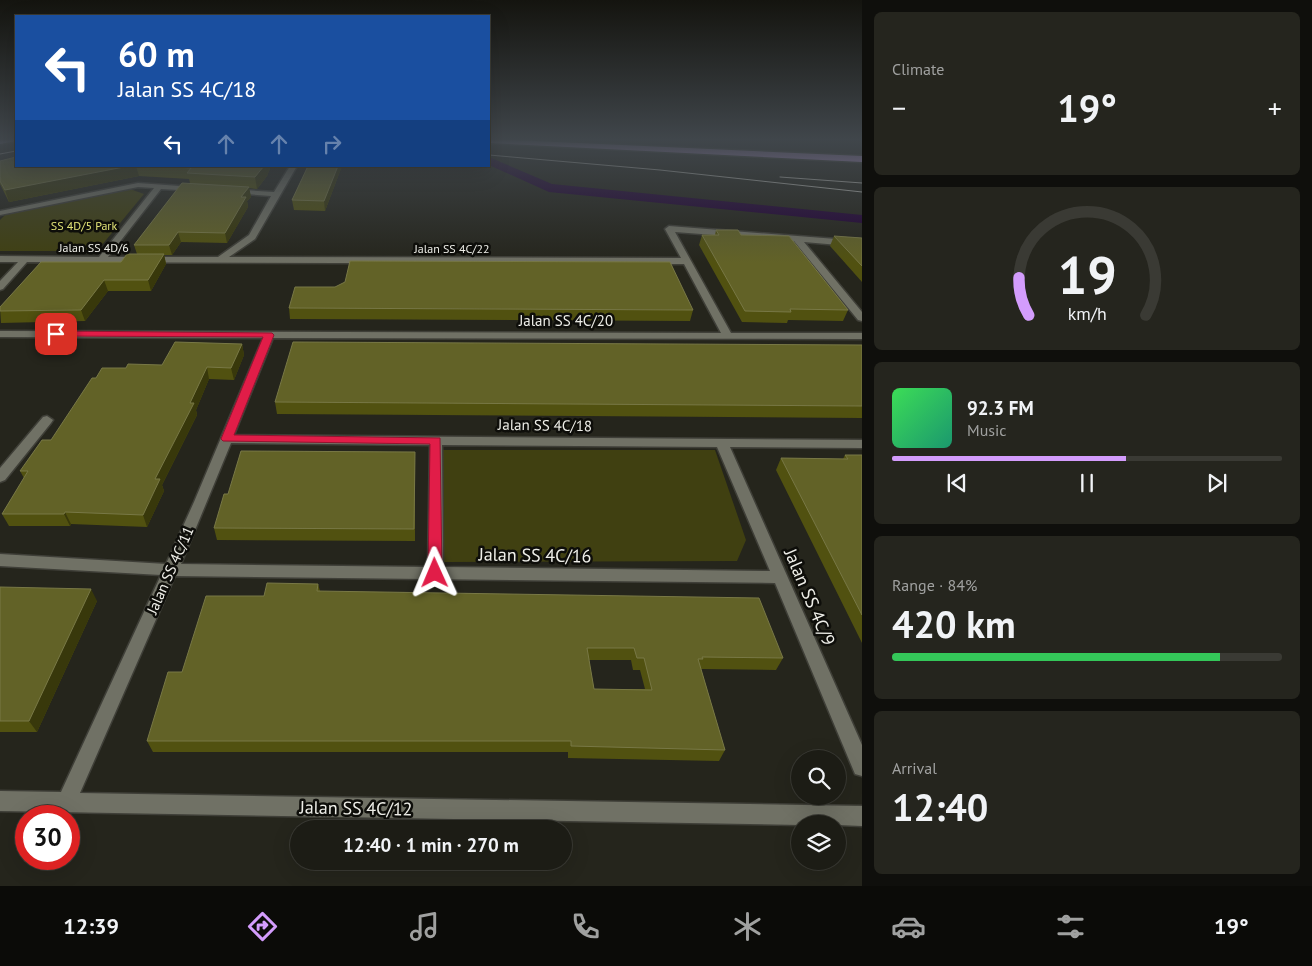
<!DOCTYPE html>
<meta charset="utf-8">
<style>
:root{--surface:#1c1c15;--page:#25251e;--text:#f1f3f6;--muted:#a0a1a0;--line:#3a3a34;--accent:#d39cfc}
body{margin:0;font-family:"PT Sans",sans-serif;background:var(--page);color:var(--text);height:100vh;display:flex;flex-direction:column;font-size:19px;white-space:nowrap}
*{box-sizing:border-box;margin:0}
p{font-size:16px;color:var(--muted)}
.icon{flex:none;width:28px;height:28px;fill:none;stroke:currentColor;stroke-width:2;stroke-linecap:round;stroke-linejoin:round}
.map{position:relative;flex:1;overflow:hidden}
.details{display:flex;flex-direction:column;gap:12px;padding:12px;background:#0f0f0c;width:450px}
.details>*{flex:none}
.hud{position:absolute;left:15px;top:15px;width:475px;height:152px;border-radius:0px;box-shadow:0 5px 20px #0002,0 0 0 1px var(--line);background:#1a4fa0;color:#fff;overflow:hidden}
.buttons{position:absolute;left:791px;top:750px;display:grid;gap:10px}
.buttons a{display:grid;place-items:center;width:55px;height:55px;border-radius:50%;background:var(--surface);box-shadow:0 5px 20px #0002,0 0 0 1px var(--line);font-size:25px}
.speed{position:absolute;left:15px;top:805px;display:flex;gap:10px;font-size:25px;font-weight:700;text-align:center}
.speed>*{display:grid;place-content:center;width:65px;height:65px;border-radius:50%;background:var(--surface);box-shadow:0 5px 20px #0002,0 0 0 1px var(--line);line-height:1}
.speed .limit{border:8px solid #d22;background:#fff;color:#111}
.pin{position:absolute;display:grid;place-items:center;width:42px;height:42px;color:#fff;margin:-21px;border-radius:10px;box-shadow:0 2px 8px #0006}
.me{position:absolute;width:55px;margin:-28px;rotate:359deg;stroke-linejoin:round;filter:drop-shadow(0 0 4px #0008)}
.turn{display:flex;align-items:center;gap:18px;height:105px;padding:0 20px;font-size:22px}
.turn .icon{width:65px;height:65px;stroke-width:2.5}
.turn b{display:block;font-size:35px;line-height:42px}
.lanes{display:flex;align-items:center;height:48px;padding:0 20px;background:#0003;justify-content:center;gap:25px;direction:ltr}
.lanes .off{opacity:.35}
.big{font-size:38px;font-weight:800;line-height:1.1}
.details .card{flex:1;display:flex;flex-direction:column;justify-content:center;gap:8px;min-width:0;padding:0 18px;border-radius:8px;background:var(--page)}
.details .dial{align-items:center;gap:0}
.dial svg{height:130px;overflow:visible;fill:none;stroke:var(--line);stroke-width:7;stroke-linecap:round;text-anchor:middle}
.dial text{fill:var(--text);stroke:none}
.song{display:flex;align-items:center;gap:15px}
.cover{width:60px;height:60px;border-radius:8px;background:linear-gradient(135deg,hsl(130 70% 55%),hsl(160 70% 35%))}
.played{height:5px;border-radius:2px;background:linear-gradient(90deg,var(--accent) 60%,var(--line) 60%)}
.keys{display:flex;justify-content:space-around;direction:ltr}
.heat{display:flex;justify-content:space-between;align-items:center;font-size:28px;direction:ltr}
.charge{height:8px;border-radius:4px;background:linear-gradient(90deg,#34c759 84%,var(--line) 0)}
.trip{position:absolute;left:290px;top:820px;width:282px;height:50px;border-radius:25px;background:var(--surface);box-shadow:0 5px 20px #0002,0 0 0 1px var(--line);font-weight:800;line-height:50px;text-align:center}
.tab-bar{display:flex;height:80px;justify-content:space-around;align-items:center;background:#0b0b08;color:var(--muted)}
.tab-bar .icon{width:35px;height:35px}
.tab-bar .selected{color:var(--accent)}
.tab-bar b{font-size:22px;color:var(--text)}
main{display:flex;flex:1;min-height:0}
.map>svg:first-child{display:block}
.green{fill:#404011}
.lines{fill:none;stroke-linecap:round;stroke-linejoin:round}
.canal{fill:#210035;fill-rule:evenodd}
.street-casing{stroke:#3f3f38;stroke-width:3}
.secondary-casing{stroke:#3f3f38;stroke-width:3}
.highway-casing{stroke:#3f3f38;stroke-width:3}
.street{fill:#707165;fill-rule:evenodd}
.secondary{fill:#707165;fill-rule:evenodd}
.highway{fill:#cca3ed;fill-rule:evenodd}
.tram{stroke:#babab3;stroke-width:1}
.wall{fill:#515110;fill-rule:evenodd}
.shaded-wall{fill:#38380b}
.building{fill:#626227;stroke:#787846;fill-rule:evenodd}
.route{fill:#e11d48;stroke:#92132f}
.labels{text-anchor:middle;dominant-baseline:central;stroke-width:5;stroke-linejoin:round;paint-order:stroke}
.far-park-label{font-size:12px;fill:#e3e477;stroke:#0e0e0a}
.far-street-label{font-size:12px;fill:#eeeee8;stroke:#0e0e0a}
.street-label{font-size:15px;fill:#eeeee8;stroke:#0e0e0a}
.near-street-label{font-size:18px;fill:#eeeee8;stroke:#0e0e0a}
</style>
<main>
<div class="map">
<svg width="862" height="886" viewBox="0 0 862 886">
<rect width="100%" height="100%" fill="#25251c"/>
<path class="green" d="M130 189 144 194 97 251H0V220L5 215Z
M443 450H715L746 540 737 561 444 562Z"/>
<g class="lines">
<path class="canal" d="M489 157 552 184 862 215V223L549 192 489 165Z"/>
<g class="street-casing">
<path id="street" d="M290 166H297L255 239 229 257 681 258 665 229 669 226 862 241V247L804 242 862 312V321L858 320 794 241 675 232 731 333H862V339L273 338 234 435 862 440V448L730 447 862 745V776L855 774 775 583 175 576 80 793 862 806V826L838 825V824L800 825 0 811V791L61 792 161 575 0 566V554L166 564 194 502 263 338 0 337V331L721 333 684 264 27 262 3 289 0 290V281L18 262H0V256L99 257 154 188 138 187 0 215V211L138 183 193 187 197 189 196 191 161 189 108 257H218L249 235 271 196 233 193H230V189L274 192ZM231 443 430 445 428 567 181 564ZM442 445 717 447 770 571 443 567Z
M47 416 53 420 51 423 5 480 0 482V468L43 417Z"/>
</g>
<g class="secondary-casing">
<path id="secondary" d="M0 139H8L0 143Z"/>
</g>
<g class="highway-casing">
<path id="highway" d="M16 139V141L0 144V140Z
M489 139 862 156V162L489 143Z"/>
</g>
<use href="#street" class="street"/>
<use href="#secondary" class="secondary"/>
<use href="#highway" class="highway"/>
<path class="tram" d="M0 154 16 151
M489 155 660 170 862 192
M780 177 862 183"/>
</g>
<path class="wall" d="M0 161 16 166H271L267 176 257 189 249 188 251 197 247 201 248 207 227 243 181 242 172 255H164L166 264 151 291H108L85 321 1 323 0 307 121 262 137 254 134 245 190 183 189 179 139 176 9 202 0 184Z
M308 166H342L325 211 294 210 292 200Z
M716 230 741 235 848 310 843 321 788 320 787 323 742 322 699 245 702 235H715Z
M834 236 862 238V282L830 246Z
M289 308 693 310 690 321 290 319Z
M242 344 244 355 234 380 209 379 196 410 197 415 162 485 164 491 147 527 71 524 70 526H9L2 514 24 478 20 471 126 368 162 365Z
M862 345V418L277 414 275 402Z
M415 452V541L217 540 214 528 228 494Z
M845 455H862V643L776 470 781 458 843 459Z
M318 584 320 591 783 658 776 670 701 669 725 750 719 761 568 758V752H153L147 741 264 596ZM589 660H631L633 670H640L645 689H594Z
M0 587 97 601 37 732H0Z"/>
<path class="shaded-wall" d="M129 166H136L139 176 9 202 5 190Z
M264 166H271L267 176 257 189 255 177Z
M338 166H342L325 211 324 201Z
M249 187 251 197 247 201 248 207 227 243 225 233 241 197Z
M178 232 181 242 172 255 169 245Z
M164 254 166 264 151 291 148 280Z
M104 280 108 291 85 321 81 310Z
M242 344 244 355 234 380 231 368Z
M207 367 209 379 196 410 197 415 162 485 164 491 147 527 143 515 155 479Z
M65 512 71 524 70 526 64 514Z
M91 589 97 601 37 732 29 721Z"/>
<path class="building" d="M16 157V166H129L5 190 0 181V161Z
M161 166H264L255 177 187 173 191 168Z
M308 166H338L324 201 292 200Z
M182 183 249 187 241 197H246L225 233 178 232 169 245H134Z
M716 230H738L741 235 789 236 848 310 790 309 791 312 745 311 702 235H719Z
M834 236 862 238V266Z
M127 254H164L148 280H104L81 310 0 311V307L41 262H121Z
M350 261 670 262 693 310 289 308 295 287H335L345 282Z
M175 342 242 344 231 368 207 367 190 403H194L155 479H160L143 515 65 512 64 514H2L28 471H20L42 440H51L92 378H96L102 368H126L128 364 162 365Z
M293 342 862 345V406L275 402Z
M241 451 415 452 414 529 214 528 224 494H228Z
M845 455H862V615L781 458 848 459Z
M267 583 318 584 317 591 759 598 783 658 702 657 703 659H698L725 750 571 746V741H147L168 672H182L206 596H264ZM587 648H634L637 658H644L652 690 594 689Z
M0 587 91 589 29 721H0Z"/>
<linearGradient id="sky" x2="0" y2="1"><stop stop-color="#14140f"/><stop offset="0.53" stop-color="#40464b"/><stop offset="1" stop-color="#40464b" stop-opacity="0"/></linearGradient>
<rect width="862" height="263" fill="url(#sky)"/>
<path class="route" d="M56 331 272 333 274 335 234 435 440 438 442 573 440 577H430L428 573 430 444 223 441 221 439 263 337 52 336 51 334Z"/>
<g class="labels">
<g class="far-park-label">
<text x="84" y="225">SS 4D/5 Park</text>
</g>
<g class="far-street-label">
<text x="94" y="247">Jalan SS 4D/6</text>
<text x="452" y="248">Jalan SS 4C/22</text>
</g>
<g class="street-label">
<text x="566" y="320">Jalan SS 4C/20</text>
<text transform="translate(545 425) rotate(1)">Jalan SS 4C/18</text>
<text transform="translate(170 570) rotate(-66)">Jalan SS 4C/11</text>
</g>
<g class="near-street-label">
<text transform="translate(535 555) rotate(1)">Jalan SS 4C/16</text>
<text transform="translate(810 597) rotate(67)">Jalan SS 4C/9</text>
<text transform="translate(356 808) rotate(1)">Jalan SS 4C/12</text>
</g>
</g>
</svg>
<div class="buttons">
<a><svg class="icon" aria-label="search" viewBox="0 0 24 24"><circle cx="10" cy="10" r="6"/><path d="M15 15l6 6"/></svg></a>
<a><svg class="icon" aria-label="layers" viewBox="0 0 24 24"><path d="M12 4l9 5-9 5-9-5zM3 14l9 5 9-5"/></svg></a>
</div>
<div class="speed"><div class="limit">30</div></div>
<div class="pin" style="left:56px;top:334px;background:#d93025"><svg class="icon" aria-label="arrive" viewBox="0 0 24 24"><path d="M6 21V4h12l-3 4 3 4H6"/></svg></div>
<svg class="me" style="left:435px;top:573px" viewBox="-20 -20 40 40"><path d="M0-17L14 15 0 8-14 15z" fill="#e11d48" stroke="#fff" stroke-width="4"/></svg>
<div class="trip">12:40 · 1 min · 270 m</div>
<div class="hud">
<div class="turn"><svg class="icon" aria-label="left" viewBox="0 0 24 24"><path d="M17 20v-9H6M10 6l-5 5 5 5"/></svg><div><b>60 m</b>Jalan SS 4C/18</div></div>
<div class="lanes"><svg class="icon" aria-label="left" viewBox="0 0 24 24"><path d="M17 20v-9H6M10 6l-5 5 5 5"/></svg><svg class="icon off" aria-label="ahead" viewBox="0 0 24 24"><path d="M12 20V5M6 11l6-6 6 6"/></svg><svg class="icon off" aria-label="ahead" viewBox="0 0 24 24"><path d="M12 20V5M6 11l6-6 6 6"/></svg><svg class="icon off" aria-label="right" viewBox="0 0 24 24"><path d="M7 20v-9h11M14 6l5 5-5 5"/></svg></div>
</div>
</div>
<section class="details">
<div class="card"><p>Climate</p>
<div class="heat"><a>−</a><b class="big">19°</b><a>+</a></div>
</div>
<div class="card dial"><svg viewBox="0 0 100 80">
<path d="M14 69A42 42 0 1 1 86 69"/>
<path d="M14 69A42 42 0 0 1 8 46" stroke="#d39cfc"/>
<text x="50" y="56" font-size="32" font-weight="700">19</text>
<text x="50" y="72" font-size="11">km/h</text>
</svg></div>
<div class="card">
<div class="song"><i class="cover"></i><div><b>92.3 FM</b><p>Music</p></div></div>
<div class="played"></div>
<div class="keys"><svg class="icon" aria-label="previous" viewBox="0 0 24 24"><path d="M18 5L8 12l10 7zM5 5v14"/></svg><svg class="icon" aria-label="pause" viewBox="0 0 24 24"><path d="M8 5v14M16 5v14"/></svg><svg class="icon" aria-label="next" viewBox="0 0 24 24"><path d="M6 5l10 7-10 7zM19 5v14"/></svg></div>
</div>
<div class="card"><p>Range · 84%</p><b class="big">420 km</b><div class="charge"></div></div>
<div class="card"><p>Arrival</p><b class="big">12:40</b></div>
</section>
</main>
<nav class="tab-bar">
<b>12:39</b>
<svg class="icon selected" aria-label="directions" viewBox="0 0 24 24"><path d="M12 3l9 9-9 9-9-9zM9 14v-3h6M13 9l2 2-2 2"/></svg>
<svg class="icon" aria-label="music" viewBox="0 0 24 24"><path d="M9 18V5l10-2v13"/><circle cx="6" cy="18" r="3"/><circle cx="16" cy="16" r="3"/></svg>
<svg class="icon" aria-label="phone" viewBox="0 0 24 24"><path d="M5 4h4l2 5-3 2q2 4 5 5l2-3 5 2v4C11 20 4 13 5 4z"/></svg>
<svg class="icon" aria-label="climate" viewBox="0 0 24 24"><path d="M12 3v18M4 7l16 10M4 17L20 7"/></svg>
<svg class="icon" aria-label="car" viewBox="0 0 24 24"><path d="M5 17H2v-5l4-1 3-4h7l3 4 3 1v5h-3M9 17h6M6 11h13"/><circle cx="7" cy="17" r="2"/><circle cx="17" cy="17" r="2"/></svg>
<svg class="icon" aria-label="filters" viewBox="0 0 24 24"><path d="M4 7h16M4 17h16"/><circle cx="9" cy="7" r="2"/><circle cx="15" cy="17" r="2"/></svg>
<b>19°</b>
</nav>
